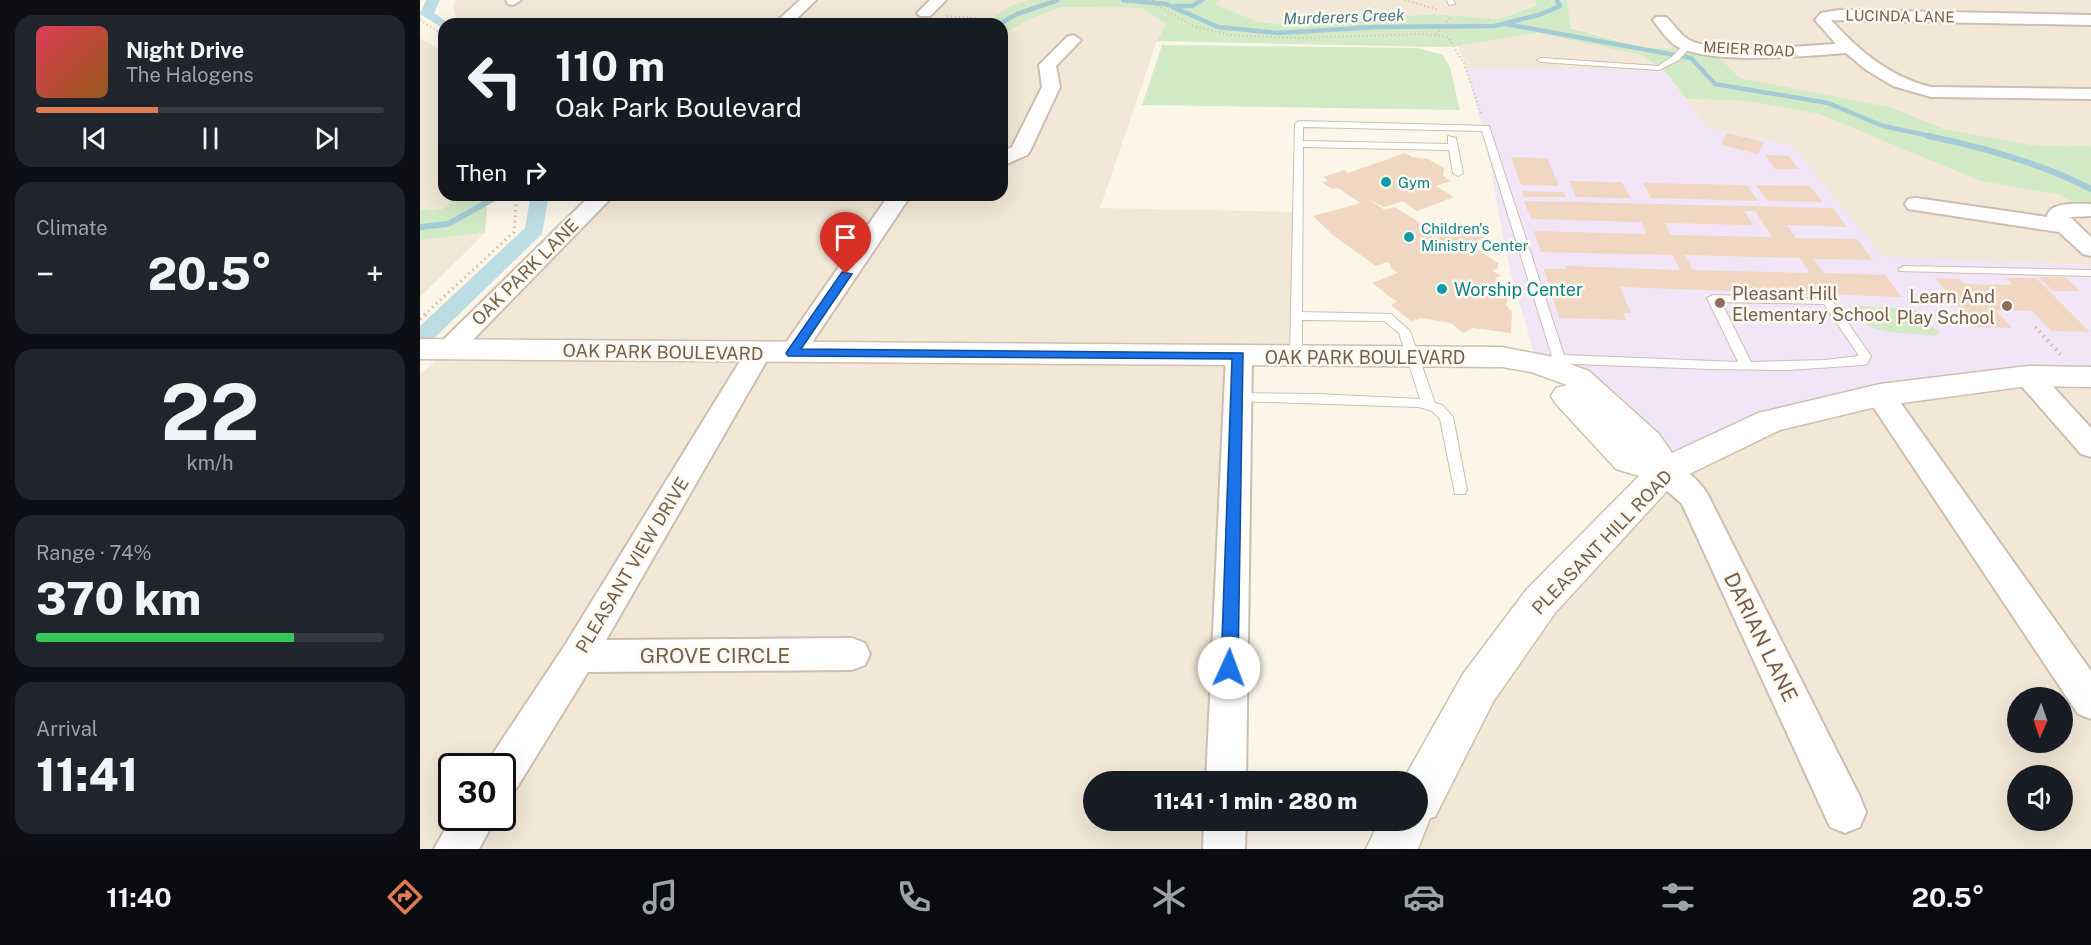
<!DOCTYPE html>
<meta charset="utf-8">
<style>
:root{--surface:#171b24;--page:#20242c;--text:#f1f3f6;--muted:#9ea1a6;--line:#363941;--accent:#e17b52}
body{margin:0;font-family:"Public Sans",sans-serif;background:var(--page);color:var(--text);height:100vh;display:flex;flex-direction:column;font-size:22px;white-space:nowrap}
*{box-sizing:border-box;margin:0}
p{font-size:20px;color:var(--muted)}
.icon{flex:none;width:33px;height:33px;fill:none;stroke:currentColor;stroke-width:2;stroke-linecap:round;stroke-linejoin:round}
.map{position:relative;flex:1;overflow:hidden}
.drawer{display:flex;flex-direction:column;gap:15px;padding:15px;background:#0d0f14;width:420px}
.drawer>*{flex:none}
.top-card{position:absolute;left:18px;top:18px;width:570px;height:183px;border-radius:18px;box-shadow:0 6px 24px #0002;background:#171b24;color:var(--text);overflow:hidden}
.needle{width:39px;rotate:182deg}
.buttons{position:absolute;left:1587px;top:687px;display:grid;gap:12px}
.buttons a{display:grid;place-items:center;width:66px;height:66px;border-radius:50%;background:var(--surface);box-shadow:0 6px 24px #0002;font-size:30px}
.speed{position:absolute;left:18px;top:753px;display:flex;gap:12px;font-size:30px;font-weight:700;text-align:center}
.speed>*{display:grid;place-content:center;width:78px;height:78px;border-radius:50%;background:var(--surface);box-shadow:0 6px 24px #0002;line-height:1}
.speed .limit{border:3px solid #111;border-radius:9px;background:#fff;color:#111}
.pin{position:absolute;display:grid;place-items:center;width:51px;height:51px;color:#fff;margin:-62px -26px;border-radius:50% 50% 50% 0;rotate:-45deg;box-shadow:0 0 6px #0007}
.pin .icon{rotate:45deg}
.me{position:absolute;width:66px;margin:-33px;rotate:2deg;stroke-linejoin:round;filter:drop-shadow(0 0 4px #0008)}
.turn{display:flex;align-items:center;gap:21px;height:126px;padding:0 18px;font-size:27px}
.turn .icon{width:78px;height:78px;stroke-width:2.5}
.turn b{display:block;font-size:42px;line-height:51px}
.then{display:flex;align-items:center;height:57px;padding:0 18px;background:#0003;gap:12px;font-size:22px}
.big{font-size:45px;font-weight:800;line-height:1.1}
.drawer .widget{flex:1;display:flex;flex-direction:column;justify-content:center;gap:9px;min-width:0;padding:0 21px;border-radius:18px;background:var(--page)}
.drawer .dial{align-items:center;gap:0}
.dial b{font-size:78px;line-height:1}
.song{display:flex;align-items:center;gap:18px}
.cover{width:72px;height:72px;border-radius:9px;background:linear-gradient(135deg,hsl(350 70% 55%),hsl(30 70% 35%))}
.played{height:6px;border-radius:3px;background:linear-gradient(90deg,var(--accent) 35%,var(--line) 35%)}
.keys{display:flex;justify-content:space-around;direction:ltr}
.heat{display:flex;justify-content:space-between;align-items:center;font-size:33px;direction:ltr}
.charge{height:9px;border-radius:4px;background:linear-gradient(90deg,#34c759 74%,var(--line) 0)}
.trip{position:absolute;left:663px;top:771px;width:345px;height:60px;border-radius:30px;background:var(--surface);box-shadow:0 6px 24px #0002;font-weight:800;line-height:60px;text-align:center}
.tabs{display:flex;height:96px;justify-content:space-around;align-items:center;background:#090b0e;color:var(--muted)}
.tabs .icon{width:42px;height:42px}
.tabs .active{color:var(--accent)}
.tabs b{font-size:27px;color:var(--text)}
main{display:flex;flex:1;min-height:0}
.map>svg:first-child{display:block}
.residential{fill:#f3e8d7;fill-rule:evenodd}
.education{fill:#f3e5f8}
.green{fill:#d3eac7}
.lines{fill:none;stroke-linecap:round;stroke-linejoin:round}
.stream-far1{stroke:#a4ccd7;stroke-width:4.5}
.stream{stroke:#a4ccd7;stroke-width:6}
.canal{fill:#bddde5;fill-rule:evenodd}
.building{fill:#f0d7c1;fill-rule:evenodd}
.lane-casing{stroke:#cebeaf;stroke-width:2}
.street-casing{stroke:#cebeaf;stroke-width:4}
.secondary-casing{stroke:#d0bfac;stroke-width:3}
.path-far2{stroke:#d6baa4;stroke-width:2;stroke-dasharray:1 3;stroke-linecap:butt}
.path-far1{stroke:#d6baa4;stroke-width:3;stroke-dasharray:1.5 4;stroke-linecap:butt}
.path{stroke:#d6baa4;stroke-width:4;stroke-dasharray:1.5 4.5;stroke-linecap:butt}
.lane{fill:#fff;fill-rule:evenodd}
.street{fill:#fff;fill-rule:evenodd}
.secondary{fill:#fff;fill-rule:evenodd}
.route{fill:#1a73e8;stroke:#114b97;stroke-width:1.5}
.culture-dot{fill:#0f9aa8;stroke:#fef9ef;stroke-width:2}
.education-dot{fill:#8d6e63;stroke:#fef9ef;stroke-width:2}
.labels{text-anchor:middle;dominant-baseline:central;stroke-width:5;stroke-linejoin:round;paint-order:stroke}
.far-street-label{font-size:15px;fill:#765e4d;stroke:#fef9ef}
.far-culture-label{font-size:15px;fill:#0d838f;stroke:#fef9ef;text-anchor:start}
.far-water-label{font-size:16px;font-style:italic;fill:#477a88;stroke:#fef9ef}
.street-label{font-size:18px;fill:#765e4d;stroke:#fef9ef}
.culture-label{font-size:18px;fill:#0d838f;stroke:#fef9ef;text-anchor:start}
.education-label{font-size:18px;fill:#785e54;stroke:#fef9ef;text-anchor:start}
.near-street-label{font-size:21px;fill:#765e4d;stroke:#fef9ef}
</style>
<main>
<section class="drawer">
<div class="widget">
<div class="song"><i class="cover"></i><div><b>Night Drive</b><p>The Halogens</p></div></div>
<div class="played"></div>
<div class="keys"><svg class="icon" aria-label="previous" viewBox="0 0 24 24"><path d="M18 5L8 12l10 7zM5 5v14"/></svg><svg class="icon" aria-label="pause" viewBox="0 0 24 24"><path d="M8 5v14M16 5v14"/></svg><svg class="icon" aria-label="next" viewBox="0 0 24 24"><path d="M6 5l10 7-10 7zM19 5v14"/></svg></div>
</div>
<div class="widget"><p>Climate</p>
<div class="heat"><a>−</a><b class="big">20.5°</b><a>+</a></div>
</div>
<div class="widget dial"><b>22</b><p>km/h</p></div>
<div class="widget"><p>Range · 74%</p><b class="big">370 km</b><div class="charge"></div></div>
<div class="widget"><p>Arrival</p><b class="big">11:41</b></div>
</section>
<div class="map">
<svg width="1671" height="849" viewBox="0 0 1671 849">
<rect width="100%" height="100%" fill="#fcf6e9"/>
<path class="residential" d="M36 0H610L592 5 563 24H160L163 22 36 19 33 6Z
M802 0H1115L1118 4 1079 19 1015 14 873 25 839 22 795 4Z
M1147 0H1671V146L1612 145 1525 129 1470 107 1320 78 1290 49 1224 48 1151 27Z
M643 7 721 8 746 24 737 41 680 208 878 212 876 357 819 355 806 781 674 782V820L805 821 804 849H0V374L28 350 183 195H582V35L610 19ZM32 766H82V818H32Z
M1117 33 1222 55 1245 71 1046 68 1038 46Z
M0 38 24 53V195H41L23 209 0 210Z
M1266 99 1327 101 1399 114 1560 181 1641 195 1661 210H1671V265L1463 257 1373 146 1287 128Z
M65 233 0 297V240Z
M1671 377V849H971L998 820V800L1058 688 1245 471 1350 421ZM1598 698H1642V742H1598ZM1598 776H1642V820H1598Z"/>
<path class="education" d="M1046 68 1245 71 1287 128 1373 146 1463 257 1671 265V377L1350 421 1245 471 1227 442 1117 363 1089 267 1064 134Z"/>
<path class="green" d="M610 0H802L795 4 839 22 873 25 1015 14 1079 19 1117 5 1115 0H1147L1151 28 1224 48 1290 49 1320 78 1470 107 1525 129 1612 145 1671 146V210H1661L1641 195 1560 181 1399 114 1327 101 1266 99 1245 71 1222 55 1117 33 1038 46 1018 47 737 41 746 24 721 8 643 7 610 19 582 35V24H563L592 5Z
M36 19 164 21 160 24H45Z
M742 45 998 48 1023 55 1030 67 1040 110 722 105Z
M41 195H68L65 233 0 240V210L23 209Z
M1434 305 1496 310 1507 324 1521 332 1515 336C1482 330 1453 340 1430 309Z"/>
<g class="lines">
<path class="stream-far1" d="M703 0 746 4 798 27 857 33 957 27 1074 26 1119 15 1140 6 1137 0
M755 6H772L782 0
M580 24 597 14 638 0
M1086 24 1271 58 1295 84 1408 103 1463 126 1515 137"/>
<path class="stream" d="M1508 136C1561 147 1623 164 1671 189
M0 227 28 224 80 195"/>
<path class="canal" d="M6 0H20L14 13 30 24H24V29L0 14Z
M116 195 126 196 128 200 122 234 8 344 0 346V326L105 228 110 200Z"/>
</g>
<path class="building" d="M1307 133 1344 142 1338 154 1301 145Z
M985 153 992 157 1008 159 1024 168 1023 176 1030 181 1016 186 1034 197 997 211 983 201 964 207 950 200 965 210 975 207 1016 233 1040 223 1064 238 1050 244 1078 263V268L1073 271 1081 276 1075 278 1085 285 1084 293 1087 296V303L1085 304 1092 312 1091 333 1053 328 1043 333 1031 323 1001 318 991 321 971 305 977 302 952 283 978 273 970 267 972 266 967 262 956 266 914 236 893 216 948 201 940 203 918 188 912 189 902 182 908 181 903 177 924 170 928 173Z
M1345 155 1369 156 1379 169H1355Z
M1091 157 1127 158 1139 186 1101 185Z
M1149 181 1202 182 1210 198 1156 197Z
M1223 183 1327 185 1338 201 1231 198Z
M1336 185 1390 186 1403 202 1348 201Z
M1102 191 1143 192 1146 197H1104Z
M1104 201 1413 208 1427 227 1367 225 1376 238 1437 239 1453 260 1394 259 1404 273 1465 275 1482 297 1200 287 1211 313H1203L1206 320 1139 318 1124 269H1146L1145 266 1260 270 1253 255 1121 252 1114 231 1227 234 1221 222 1111 219ZM1324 211H1335L1352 237 1251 235 1245 223 1333 225ZM1265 255 1380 258 1390 273 1273 270Z
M1619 277H1645L1660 291H1633Z
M1515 278 1540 279 1544 284 1593 285 1586 278H1616L1670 332 1631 331 1612 311 1576 310 1592 328 1556 327Z"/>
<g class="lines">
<g class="lane-casing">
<path id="lane" d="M1027 0H1033L1035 4 1029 5Z
M1265 43 1272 45 1259 60 1239 70 1121 62 1117 60 1121 58 1238 66 1253 56Z
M879 121 1069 126 1144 355 1318 362 1287 298 1293 295 1411 299 1451 356 1447 364 1443 365 1368 370 1291 369 1127 363 1125 360 1127 357 1132 356 1062 131 883 127V141L1028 144V136L1036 138 1043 173 1038 176 1033 173 1029 150 883 147 882 312 971 314 990 331 1015 403 1022 405 1033 417 1047 490 1045 494H1035L1020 419 1012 411 999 407 817 401 810 397 817 393 897 394 1000 399 979 333 964 321 882 320V357L876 361 870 357 875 124ZM1301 302 1404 304 1439 356 1405 360 1331 362Z
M1484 266 1671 270V276L1480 271 1478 269Z"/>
</g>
<g class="street-casing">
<path id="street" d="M86 0H101L93 5 88 4Z
M380 0H396L371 24H354Z
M510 0H526L510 16H500L497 13Z
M1419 10 1671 15V25L1411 20C1439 51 1470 77 1511 87L1671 89V99L1511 97 1473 86 1445 69 1426 53C1384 56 1295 65 1258 47 1249 43 1240 29 1233 20L1236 17H1246C1254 24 1260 35 1269 40 1295 54 1384 46 1416 44L1395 20 1401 13Z
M653 35 661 40 636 66 640 87 610 151 607 155 582 166V152L592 147 622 87 619 65 647 37Z
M171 195H194L37 356 28 358 19 356 15 350 19 344Z
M469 195H491L381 359 372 361 363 359 359 353 363 347Z
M1496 198 1627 217C1629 201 1658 204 1671 204V216L1650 217 1671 237V256L1663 254 1639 232 1488 209 1485 204 1488 199Z
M338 345 347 347 351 353 186 640 432 638 445 643 450 654 445 665 432 670 168 672 96 789 82 794V766H66L68 761 145 645 325 353 329 347Z
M819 347 828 349 832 355 826 782H786L806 355 810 349Z
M1608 367 1618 370 1671 428V457L1661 454 1598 382 1595 376 1598 370Z
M1460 386 1470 388 1671 671V719L1658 714 1450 402 1446 395 1450 388Z
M1245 460C1262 465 1281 481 1289 497L1440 797 1446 812 1440 827 1425 833 1410 827 1262 504 1234 479 1230 471 1234 463Z
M32 817V818H76L59 849H14Z
M784 820H826L825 849H783Z"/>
</g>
<g class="secondary-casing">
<path id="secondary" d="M0 339 1082 347 1128 356 1169 371 1239 434 1252 453 1338 413 1460 384 1608 366 1671 367V387L1608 386 1460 406 1360 430 1257 480 1135 613 1073 702 1015 817 1010 818 998 849H946L960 820H998V782H982L1043 674 1107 589 1219 476 1196 469 1136 404 1131 396 1136 388 1147 385 1111 372 1082 367 0 359Z"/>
</g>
<path class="path-far2" d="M733 0V3L773 26 810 35 876 38 1004 34 1028 37 1044 64 1062 116
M985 0 1019 10
M527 16 580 20 632 0
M0 20 24 35
M1016 34 1031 17"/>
<path class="path-far1" d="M4 315 94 232 97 195"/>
<path class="path" d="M0 319 6 314
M1615 327 1641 355"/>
<use href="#lane" class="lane"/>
<use href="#street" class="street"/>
<use href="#secondary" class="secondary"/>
</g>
<path class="route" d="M422 272 432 274 381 349 823 353 818 668 815 674 809 676 803 674 801 668 812 359 368 356 366 353Z"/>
<g class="culture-dot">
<circle cx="966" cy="182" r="6"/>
<circle cx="989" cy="237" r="6"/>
<circle cx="1022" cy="289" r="6"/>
</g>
<g class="education-dot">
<circle cx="1300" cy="303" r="6"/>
<circle cx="1587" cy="306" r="6"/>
</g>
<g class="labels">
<g class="far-street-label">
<text transform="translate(1480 16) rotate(1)">LUCINDA LANE</text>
<text transform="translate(1329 49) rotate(3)">MEIER ROAD</text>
</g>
<g class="far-culture-label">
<text x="978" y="182">Gym</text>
<text x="1001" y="228">Children's<tspan x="1001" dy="17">Ministry Center</tspan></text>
</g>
<g class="far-water-label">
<text transform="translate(924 17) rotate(-2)">Murderers Creek</text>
</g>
<g class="street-label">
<text transform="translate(105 272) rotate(-45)">OAK PARK LANE</text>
<text transform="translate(243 352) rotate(1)">OAK PARK BOULEVARD</text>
<text x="945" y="357">OAK PARK BOULEVARD</text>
<text transform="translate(1182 542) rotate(-46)">PLEASANT HILL ROAD</text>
<text transform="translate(212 565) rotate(-59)">PLEASANT VIEW DRIVE</text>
</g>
<g class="culture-label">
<text x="1034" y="289">Worship Center</text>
</g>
<g class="education-label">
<text x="1312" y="293">Pleasant Hill<tspan x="1312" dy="21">Elementary School</tspan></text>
<text x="1575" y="296" text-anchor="end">Learn And<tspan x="1575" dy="21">Play School</tspan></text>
</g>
<g class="near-street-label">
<text transform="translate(1341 637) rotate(64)">DARIAN LANE</text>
<text x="295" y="655">GROVE CIRCLE</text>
</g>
</g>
</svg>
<div class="buttons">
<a><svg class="needle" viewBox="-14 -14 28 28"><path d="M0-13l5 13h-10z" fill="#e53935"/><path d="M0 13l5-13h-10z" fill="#9ea1a6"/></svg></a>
<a><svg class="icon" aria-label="sound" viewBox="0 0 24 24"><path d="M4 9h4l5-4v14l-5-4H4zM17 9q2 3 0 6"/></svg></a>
</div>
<div class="speed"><div class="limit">30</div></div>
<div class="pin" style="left:426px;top:274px;background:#d93025"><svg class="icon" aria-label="arrive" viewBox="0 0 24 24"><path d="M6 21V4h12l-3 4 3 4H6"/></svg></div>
<svg class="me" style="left:809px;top:668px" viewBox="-20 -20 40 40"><circle r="19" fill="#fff"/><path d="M0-13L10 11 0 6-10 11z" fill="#1a73e8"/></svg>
<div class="trip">11:41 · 1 min · 280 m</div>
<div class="top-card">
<div class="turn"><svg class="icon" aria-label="left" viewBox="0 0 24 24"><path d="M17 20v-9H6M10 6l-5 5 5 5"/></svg><div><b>110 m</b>Oak Park Boulevard</div></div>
<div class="then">Then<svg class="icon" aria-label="right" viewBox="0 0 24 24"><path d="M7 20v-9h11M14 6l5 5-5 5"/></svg></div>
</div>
</div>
</main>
<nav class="tabs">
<b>11:40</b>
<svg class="icon active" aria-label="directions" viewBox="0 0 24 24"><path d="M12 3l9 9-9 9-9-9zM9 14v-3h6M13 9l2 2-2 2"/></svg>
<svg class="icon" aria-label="music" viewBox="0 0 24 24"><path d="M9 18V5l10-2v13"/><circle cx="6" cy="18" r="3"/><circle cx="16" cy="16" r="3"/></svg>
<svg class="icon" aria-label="phone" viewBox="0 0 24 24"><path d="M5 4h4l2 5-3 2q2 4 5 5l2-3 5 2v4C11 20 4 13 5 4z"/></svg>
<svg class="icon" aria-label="climate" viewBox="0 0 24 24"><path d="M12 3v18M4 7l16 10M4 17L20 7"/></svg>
<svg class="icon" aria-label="car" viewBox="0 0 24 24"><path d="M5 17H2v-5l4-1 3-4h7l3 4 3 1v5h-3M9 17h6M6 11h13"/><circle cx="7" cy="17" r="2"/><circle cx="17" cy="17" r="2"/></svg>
<svg class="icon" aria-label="filters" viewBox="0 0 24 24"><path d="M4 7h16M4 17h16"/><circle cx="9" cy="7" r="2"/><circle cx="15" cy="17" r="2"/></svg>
<b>20.5°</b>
</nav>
